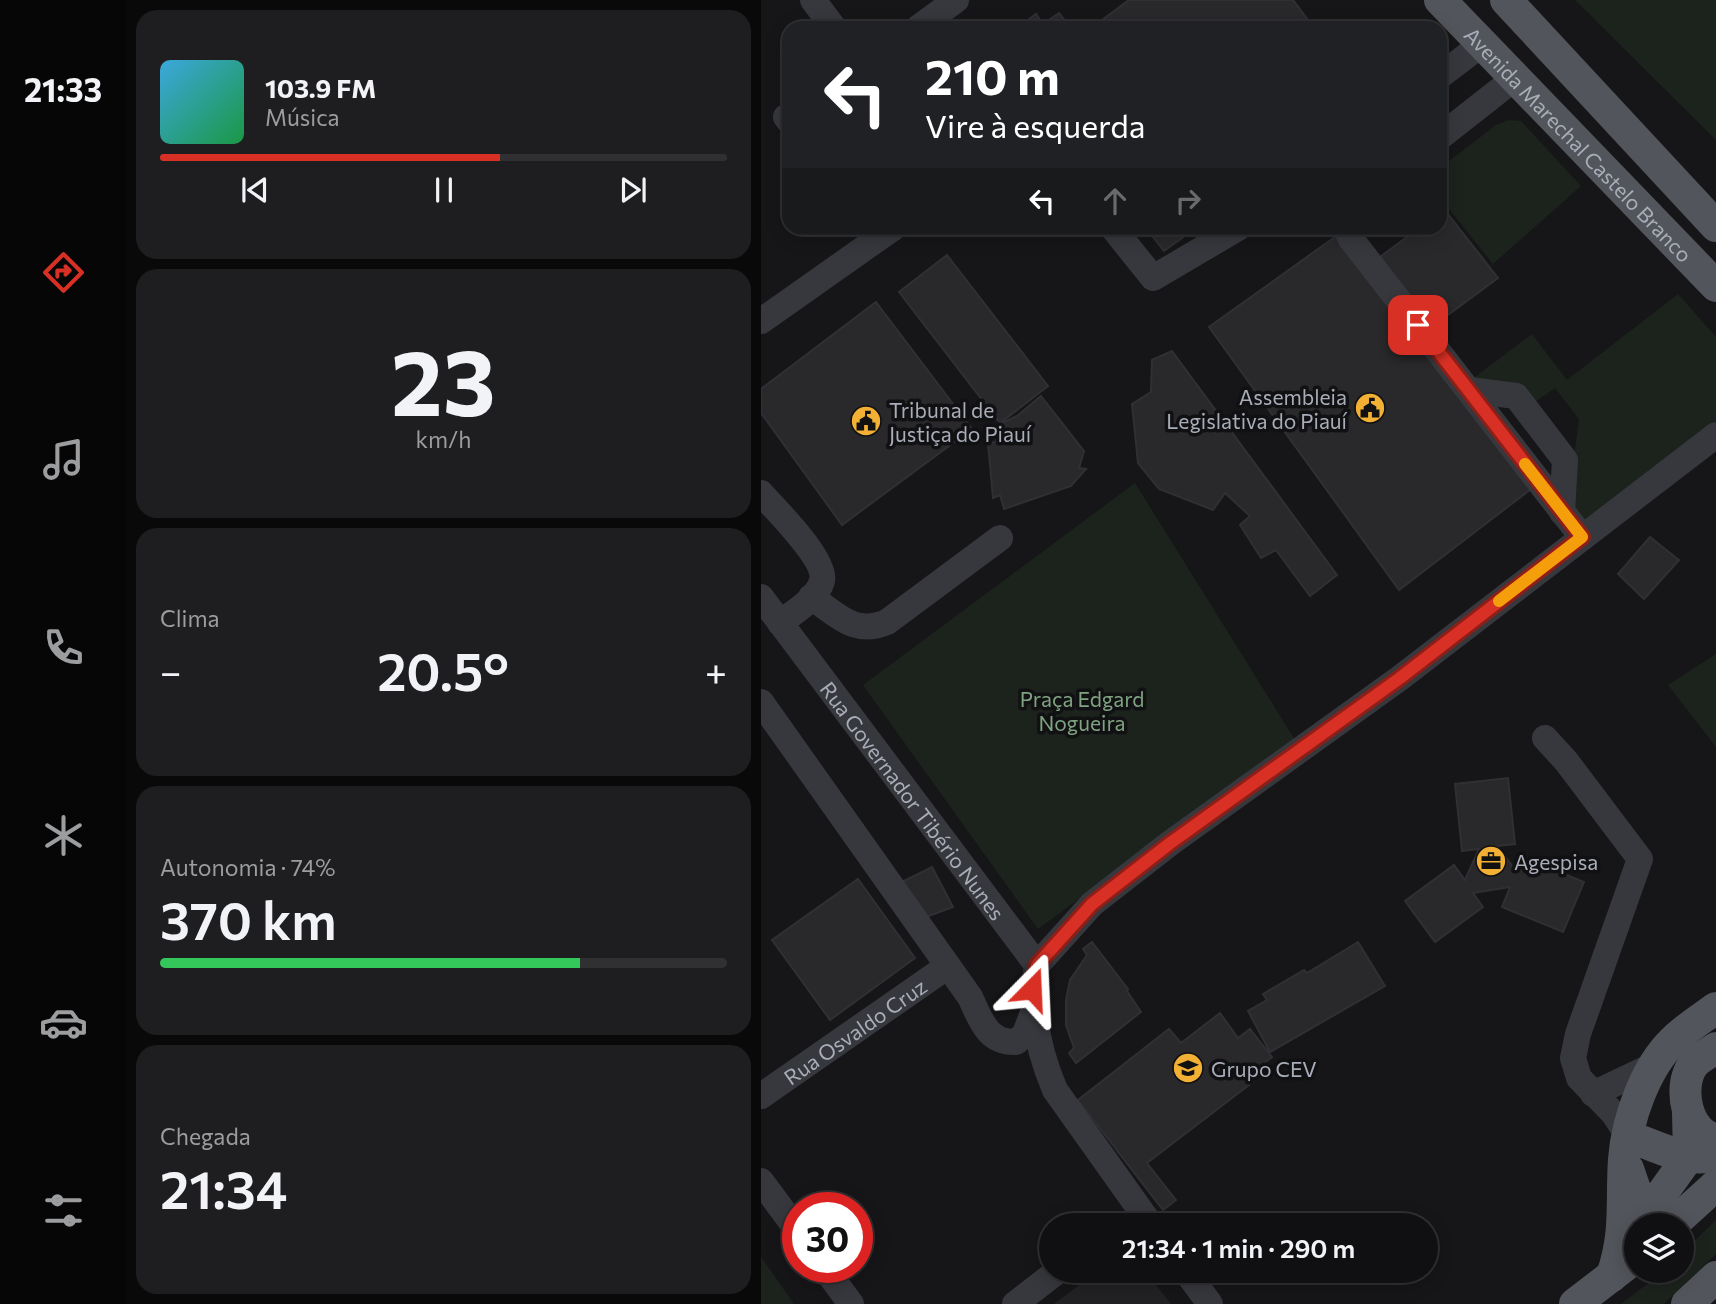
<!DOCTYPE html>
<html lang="pt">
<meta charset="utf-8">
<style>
:root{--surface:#101012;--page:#1e1e20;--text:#f1f3f6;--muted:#9c9d9f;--line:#303032;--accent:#d93025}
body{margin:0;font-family:Commissioner,sans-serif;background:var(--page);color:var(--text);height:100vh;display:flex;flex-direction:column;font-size:26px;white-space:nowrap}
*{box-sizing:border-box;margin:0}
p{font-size:23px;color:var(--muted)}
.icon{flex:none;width:38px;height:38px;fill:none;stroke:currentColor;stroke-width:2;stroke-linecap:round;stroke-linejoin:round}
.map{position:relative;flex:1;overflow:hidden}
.drawer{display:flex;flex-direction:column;gap:10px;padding:10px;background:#09090a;width:635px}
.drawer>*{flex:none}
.top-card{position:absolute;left:21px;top:21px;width:665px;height:214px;border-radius:21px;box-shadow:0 4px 18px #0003,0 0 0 2px var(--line);background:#202124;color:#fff;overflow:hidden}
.tools{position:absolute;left:863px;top:1213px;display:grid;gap:14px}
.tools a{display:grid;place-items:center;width:70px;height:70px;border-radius:50%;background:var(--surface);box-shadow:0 4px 18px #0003,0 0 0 2px var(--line);font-size:35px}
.speed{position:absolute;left:21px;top:1192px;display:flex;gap:14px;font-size:35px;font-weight:700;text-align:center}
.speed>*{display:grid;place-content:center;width:91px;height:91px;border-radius:50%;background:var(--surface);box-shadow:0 4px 18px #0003,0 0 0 2px var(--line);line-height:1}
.speed .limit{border:10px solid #d22;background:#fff;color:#111}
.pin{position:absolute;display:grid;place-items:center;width:60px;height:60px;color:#fff;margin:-30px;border-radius:14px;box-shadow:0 4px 10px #0006}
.me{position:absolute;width:77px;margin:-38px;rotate:21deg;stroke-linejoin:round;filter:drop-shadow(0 0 5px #0008)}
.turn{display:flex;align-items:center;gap:24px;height:147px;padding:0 28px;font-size:32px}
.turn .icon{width:91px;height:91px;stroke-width:2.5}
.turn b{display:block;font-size:49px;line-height:60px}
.lanes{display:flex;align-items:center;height:66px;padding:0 28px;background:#0003;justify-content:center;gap:35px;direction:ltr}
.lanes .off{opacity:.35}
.big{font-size:52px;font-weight:600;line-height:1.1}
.drawer .card{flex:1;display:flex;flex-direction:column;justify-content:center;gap:10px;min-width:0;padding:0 24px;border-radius:21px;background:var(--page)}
.drawer .dial{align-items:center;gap:0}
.dial b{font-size:91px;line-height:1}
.song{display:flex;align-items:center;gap:21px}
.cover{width:84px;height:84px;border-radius:10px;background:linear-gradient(135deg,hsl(200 70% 55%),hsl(140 70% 35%))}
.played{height:7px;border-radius:4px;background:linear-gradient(90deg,var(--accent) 60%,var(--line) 60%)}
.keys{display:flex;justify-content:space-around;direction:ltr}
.heat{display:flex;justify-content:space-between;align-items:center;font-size:38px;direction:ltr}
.charge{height:10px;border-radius:5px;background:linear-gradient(90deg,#34c759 74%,var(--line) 0)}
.trip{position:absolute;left:278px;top:1213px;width:399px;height:70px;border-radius:35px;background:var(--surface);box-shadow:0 4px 18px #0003,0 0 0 2px var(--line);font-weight:600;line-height:70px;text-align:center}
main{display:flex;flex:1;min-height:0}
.tab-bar{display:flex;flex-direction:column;width:126px;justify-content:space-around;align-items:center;background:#060607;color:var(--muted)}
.tab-bar .icon{width:49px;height:49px}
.tab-bar .active{color:var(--accent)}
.tab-bar b{font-size:32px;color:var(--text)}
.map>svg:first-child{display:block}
.built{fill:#222225}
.green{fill:#1c231d}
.building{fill:#29292c;stroke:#303034;stroke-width:2}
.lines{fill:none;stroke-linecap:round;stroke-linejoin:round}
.minor{stroke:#37383d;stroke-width:26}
.major{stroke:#53555c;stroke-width:32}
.route-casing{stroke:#8d1f18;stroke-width:18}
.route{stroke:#d93025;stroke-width:12}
.slow{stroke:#f59e0b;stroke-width:12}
.labels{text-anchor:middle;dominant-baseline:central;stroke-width:7;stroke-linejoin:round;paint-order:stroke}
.street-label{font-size:21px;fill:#a8adb8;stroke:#111113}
.poi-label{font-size:21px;fill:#a8adb8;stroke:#111113;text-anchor:start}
.park-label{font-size:21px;fill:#7fa381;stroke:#111113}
</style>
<main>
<nav class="tab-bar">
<b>21:33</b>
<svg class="icon active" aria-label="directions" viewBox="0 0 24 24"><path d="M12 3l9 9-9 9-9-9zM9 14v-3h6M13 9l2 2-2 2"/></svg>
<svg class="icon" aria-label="music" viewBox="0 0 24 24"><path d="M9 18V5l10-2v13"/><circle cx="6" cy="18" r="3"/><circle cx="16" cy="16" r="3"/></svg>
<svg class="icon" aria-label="phone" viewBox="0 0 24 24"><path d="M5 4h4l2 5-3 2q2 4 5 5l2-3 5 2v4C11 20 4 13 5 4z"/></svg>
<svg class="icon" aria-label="climate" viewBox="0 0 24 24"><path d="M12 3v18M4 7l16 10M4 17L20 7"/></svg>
<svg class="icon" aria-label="car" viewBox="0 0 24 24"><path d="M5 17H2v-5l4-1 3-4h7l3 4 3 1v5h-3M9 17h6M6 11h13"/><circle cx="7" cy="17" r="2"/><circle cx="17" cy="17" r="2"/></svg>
<svg class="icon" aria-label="filters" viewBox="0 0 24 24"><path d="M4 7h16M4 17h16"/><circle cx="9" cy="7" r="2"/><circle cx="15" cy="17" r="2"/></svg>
</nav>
<section class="drawer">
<div class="card">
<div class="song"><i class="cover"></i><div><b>103.9 FM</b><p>Música</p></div></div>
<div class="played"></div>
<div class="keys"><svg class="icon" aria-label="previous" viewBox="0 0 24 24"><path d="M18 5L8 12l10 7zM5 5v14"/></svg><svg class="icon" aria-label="pause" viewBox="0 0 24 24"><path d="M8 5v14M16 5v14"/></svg><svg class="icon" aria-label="next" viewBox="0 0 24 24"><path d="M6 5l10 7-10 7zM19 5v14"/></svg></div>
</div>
<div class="card dial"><b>23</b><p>km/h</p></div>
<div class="card"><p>Clima</p>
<div class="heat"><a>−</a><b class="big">20.5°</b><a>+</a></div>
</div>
<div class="card"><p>Autonomia · 74%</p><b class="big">370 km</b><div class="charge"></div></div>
<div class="card"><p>Chegada</p><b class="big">21:34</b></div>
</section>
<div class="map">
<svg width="955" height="1304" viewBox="0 0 955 1304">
<rect width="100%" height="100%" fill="#161618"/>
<path class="built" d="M338 1270 384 1271 410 1304H293Z"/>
<path class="green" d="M814 0H955V140Z
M748 120 760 121 820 186 732 264 679 198V168L735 125Z
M917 294 955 337V423L819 528 806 511 818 419 794 388 774 402 706 383 771 334 806 380Z
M374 483 534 740 277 929 102 685Z
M955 654V747L907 685Z
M955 1220V1254L903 1304H860L903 1271 920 1270 921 1253Z
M0 1257 33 1304H0Z"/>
<path class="building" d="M368 0H532L553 28H330Z
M298 13 310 28H256L275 14 282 24Z
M683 209 737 278 669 328 615 260 658 228H679V212Z
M385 228H435L403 251Z
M578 234 774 486 638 590 448 327Z
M186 255 287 386 239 423 138 292Z
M115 302 211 429 81 525 0 413V389Z
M411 351 576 575 549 596 515 550 500 558 479 525 489 516 464 493 452 510 398 489 377 463 371 404 390 392 391 360Z
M280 396 323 451 318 468 325 469 310 486 243 509 239 495 232 498 227 443 235 442V426L256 416Z
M889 537 918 560 883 599 857 574Z
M747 778 754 844 736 846 756 872 762 857 823 882 802 932 741 907 749 887 712 893 722 907 674 942 644 901 693 865 704 880 718 849 701 851 694 784Z
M171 867 192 907 165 917 141 882Z
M97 879 154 958 69 1020 11 940Z
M331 942 367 989 366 991 380 1012 315 1063 308 1053 313 1048 305 1025V1000L309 980 326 955 322 949Z
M597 942 624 986 509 1052 487 1011 506 1000 502 994 543 970 546 973Z
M459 1013 477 1038 489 1029 511 1057 486 1076 492 1082 386 1163 415 1200 402 1210 317 1100 408 1029 420 1043Z"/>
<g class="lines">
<g class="minor">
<path d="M52 0 73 28"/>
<path d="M157 28 195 0"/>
<path d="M679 76 721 44"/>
<path d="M25 117 28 121"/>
<path d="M679 137 754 78"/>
<path d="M352 228 392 278 477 228"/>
<path d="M585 228 590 239 821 537"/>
<path d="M0 321 132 228"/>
<path d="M708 390 755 396 804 460 801 512"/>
<path d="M0 493C15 510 66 560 61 581 56 599 33 612 19 623"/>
<path id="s1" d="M0 597 276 965C268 1008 277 1050 294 1090L390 1225"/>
<path d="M50 597C77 615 93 636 126 622L239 538"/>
<path d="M0 702 209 997C220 1020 226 1043 255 1042L264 1034 272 1012"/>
<path d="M784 738 805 761 879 859 817 1034 812 1058 818 1078 853 1114 867 1136"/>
<path d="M276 965 331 904 408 844 639 678 955 435"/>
<path d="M832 1094 893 1065"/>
<path id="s2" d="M0 1096 187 966"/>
<path d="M0 1181 37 1231"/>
<path d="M63 1267 90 1304"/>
<path d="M424 1270 449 1304"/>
<path d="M254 1304 298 1270"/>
</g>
<g class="major">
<path id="s3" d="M679 0 955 286"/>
<path d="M745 0 955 226"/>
<path d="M955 1048C948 1053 937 1058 932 1065 916 1087 926 1135 955 1139"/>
<path d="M867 1136C892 1145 919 1160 946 1157"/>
<path d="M867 1169 878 1201 884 1203 900 1195 928 1156 927 1112"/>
<path d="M911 1225 955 1185"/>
<path d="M851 1276C866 1231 860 1204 863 1159 866 1120 884 1068 912 1041 925 1028 940 1019 955 1008"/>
<path d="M814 1304 866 1264"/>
<path d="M926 1304 955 1277"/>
</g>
</g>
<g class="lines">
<g class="route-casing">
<path id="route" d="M271 989 276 965 331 904 408 844 639 678 821 537 657 325"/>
</g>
<use href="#route" class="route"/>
<path class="slow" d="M738 601 821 537 764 464"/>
</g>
<defs>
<g id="civic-disc" transform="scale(1.575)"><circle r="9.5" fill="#f2b134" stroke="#111113"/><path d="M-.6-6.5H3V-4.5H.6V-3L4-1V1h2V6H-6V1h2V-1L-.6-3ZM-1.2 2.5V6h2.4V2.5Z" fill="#111"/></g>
<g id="office-disc" transform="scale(1.575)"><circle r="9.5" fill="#f2b134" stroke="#111113"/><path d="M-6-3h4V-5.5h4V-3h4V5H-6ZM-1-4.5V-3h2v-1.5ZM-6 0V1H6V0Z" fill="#111"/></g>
<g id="school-disc" transform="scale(1.575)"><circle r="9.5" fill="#f2b134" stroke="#111113"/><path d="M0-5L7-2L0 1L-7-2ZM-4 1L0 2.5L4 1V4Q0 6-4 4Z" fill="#111"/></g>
</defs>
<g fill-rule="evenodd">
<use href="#civic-disc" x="609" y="408"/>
<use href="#civic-disc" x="105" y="421"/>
<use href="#office-disc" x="730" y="861"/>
<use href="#school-disc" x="427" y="1068"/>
</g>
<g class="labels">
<g class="street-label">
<text stroke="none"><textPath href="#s3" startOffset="200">Avenida Marechal Castelo Branco</textPath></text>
<text stroke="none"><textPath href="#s1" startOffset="254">Rua Governador Tibério Nunes</textPath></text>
<text stroke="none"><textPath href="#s2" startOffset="114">Rua Osvaldo Cruz</textPath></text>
</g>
<g class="poi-label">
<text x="586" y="396" text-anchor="end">Assembleia<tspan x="586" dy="24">Legislativa do Piauí</tspan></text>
<text x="128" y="409">Tribunal de<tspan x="128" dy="24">Justiça do Piauí</tspan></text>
<text x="753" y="861">Agespisa</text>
<text x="450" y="1068">Grupo CEV</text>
</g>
<g class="park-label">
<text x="321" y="698">Praça Edgard<tspan x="321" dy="24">Nogueira</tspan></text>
</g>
</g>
</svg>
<div class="tools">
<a><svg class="icon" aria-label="layers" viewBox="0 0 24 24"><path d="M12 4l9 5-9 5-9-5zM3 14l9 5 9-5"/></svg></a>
</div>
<div class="speed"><div class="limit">30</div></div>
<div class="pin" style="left:657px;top:325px;background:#d93025"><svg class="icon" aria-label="arrive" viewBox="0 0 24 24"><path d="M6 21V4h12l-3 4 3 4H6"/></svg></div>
<svg class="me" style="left:271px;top:989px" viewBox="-20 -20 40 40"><path d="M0-17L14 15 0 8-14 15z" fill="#d93025" stroke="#fff" stroke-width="4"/></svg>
<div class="trip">21:34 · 1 min · 290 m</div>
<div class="top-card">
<div class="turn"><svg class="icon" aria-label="left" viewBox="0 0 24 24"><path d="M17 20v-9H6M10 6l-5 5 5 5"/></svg><div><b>210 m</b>Vire à esquerda</div></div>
<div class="lanes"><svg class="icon" aria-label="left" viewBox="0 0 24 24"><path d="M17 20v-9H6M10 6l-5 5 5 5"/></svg><svg class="icon off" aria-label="ahead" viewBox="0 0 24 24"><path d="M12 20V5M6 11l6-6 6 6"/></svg><svg class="icon off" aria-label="right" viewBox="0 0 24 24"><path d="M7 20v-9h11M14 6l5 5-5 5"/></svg></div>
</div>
</div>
</main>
